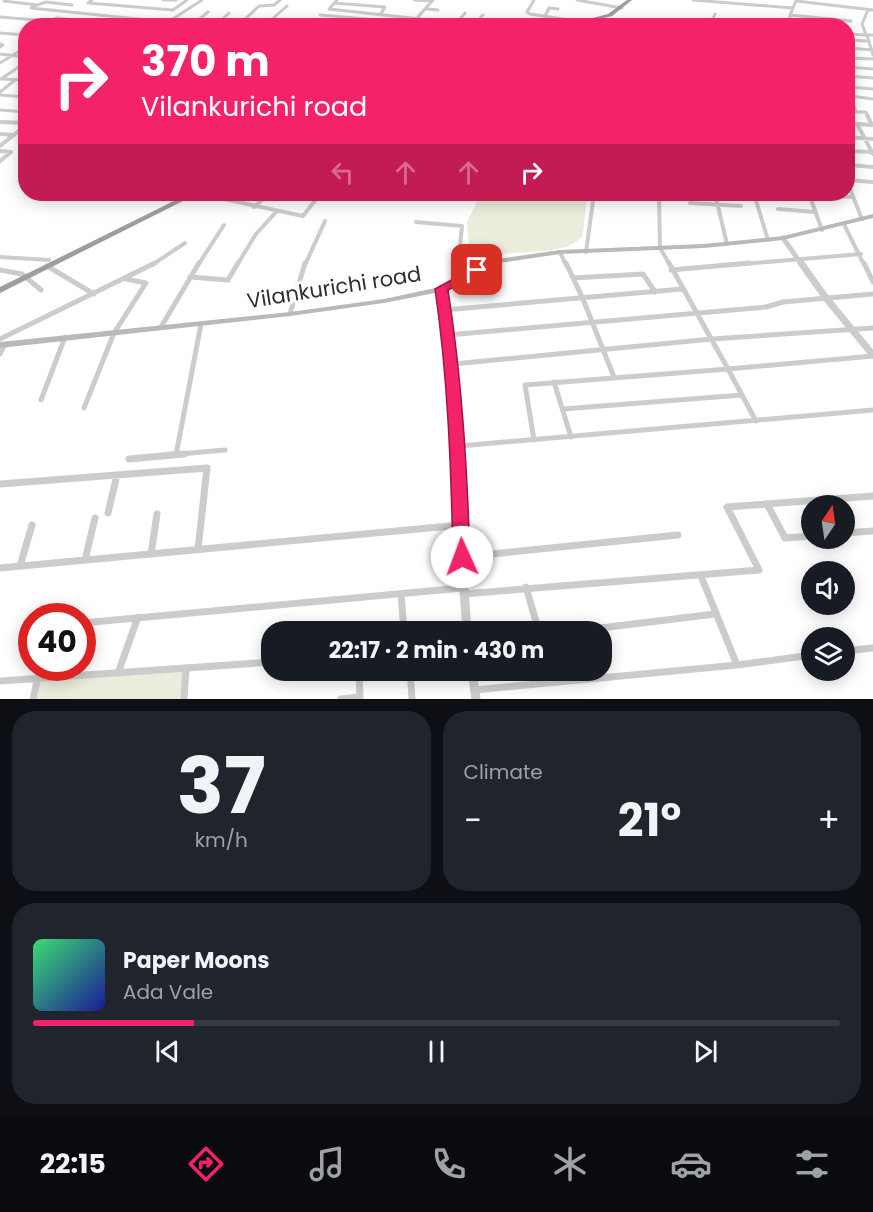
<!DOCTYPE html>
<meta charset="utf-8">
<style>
:root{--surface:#171b24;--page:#20242c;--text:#f1f3f6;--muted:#9ea1a6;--line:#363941;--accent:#f42268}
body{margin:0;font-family:Poppins,sans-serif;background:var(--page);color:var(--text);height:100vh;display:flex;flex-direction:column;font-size:22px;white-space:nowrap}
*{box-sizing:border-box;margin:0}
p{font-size:20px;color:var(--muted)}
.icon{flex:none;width:33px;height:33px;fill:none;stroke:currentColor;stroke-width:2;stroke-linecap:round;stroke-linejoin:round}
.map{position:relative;height:699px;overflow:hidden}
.sheet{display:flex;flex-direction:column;gap:12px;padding:12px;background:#0d0f14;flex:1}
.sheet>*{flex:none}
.guide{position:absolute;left:18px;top:18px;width:837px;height:183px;border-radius:24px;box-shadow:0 3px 15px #0003;background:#f42268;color:#fff;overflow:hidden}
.needle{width:39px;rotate:13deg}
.buttons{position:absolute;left:801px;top:495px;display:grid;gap:12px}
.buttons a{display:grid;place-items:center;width:54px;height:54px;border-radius:50%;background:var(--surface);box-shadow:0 3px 15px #0003;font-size:30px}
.speed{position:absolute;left:18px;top:603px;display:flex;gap:12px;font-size:30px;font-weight:700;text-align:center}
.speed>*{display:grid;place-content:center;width:78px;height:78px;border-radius:50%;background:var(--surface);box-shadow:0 3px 15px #0003;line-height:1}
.speed .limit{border:9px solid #d22;background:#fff;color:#111}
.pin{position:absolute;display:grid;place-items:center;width:51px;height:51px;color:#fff;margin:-26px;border-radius:12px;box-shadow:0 3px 9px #0006}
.me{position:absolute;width:66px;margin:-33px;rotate:358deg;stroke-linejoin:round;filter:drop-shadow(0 0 4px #0008)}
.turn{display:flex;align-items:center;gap:21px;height:126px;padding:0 24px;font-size:27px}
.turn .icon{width:78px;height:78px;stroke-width:2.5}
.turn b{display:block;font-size:42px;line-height:51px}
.lanes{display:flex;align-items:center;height:57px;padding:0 24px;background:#0003;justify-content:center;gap:30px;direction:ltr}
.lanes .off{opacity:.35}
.big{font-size:45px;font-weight:700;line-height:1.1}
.sheet .widget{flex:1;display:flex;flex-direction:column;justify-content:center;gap:9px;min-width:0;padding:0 21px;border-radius:24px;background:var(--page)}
.sheet .dial{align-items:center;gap:0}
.dial b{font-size:78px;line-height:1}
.song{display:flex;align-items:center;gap:18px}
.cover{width:72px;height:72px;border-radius:9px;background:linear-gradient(135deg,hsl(140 70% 55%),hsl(240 70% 35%))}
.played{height:6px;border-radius:3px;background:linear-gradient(90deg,var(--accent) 20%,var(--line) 20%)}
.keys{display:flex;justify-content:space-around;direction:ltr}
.heat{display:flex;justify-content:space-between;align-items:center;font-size:33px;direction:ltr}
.sheet .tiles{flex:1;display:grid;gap:12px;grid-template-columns:1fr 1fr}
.widget:last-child{grid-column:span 2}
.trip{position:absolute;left:261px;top:621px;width:351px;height:60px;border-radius:24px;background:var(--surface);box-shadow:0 3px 15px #0003;font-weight:700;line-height:60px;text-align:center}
.tabs{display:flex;height:96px;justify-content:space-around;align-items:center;background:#090b0e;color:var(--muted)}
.tabs .icon{width:42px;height:42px}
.tabs .active{color:var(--accent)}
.tabs b{font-size:27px;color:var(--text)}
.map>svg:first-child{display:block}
.green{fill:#eaeddb}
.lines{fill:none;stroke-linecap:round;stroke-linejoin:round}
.minor-far3{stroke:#ccc;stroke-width:3}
.minor-far2{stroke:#ccc;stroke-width:4}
.minor-far1{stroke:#ccc;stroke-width:5}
.minor{stroke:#ccc;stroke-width:7}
.tertiary-far2{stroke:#ccc;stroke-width:5}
.tertiary-far1{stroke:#ccc;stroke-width:7}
.tertiary{stroke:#ccc;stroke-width:9}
.secondary{fill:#b9b9b9;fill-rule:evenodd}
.trunk{fill:#9e9e9e;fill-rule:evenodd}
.route{fill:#f42268;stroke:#9f1644;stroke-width:1.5}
.labels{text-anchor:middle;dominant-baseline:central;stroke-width:6;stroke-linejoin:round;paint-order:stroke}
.street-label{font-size:21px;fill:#2f2f2f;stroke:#fff}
</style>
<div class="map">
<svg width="873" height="699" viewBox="0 0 873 699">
<rect width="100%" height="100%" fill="#fff"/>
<path class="green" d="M481 194H587L583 235C570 257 515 249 492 256 481 259 472 266 462 270L461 267 467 263 469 246 467 222Z
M186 669 183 699H33L38 677Z"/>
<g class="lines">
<path class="minor-far3" d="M92 0 88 3 173 10 187 0
M163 0H176
M337 0 329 9 484 26
M414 0 432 1
M534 0 527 12 530 14 582 22
M577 0 622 8
M693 0 793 8
M4 1 37 5 31 8 167 22
M334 3 385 7 380 15
M37 5 46 2 72 5
M427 9 438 10
M868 10 862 24 866 35H873
M715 14 711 23 743 26
M320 15 400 22
M790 15 851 21
M545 16 549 8 558 9
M0 17 49 21 57 18 126 26
M417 18 433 0
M270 21 287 6
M458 22 465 13
M475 24 483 15
M162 26 202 0
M191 26 208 12
M215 26 229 13
M238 26 259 6 274 5 280 0
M258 26 264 20 320 26
M789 26 790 15 796 1 873 10
M0 33 26 35
M848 34 866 35
M867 35 873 55
M848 40 868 41
M0 44 3 45 0 47
M848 48 873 50
M0 54 26 57
M848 58 873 59
M0 63 26 47
M848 67 873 69
M848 76 873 78
M1 79 26 62
M2 79 26 80
M848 87 873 89
M0 92 15 80
M0 95 26 97
M848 96H851L856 112H866L868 116
M851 96 873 99
M0 110 26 112"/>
<path class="minor-far2" d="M867 115 872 125 857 124 873 154
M0 122 26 123
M848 124H857
M0 134 14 135
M848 137 873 139
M0 146 26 125
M0 151 11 152 0 161
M848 151 873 152
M848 165 873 167
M848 180 873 182
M848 184 862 219
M201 194 303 216 320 194
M659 194 660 248 670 265
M715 194 727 244
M754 194 768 240
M800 194 853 197
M809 194 822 230
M690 203 741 206
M254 207 269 194
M778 209 815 212
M416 222 462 226 458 265
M844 224 864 265
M560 252 566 265
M586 252 594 194
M0 257 49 260
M152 265 185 243
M198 265 224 225
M237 265 256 234 277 211
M305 265 325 221
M731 265 861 254"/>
<path class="minor-far1" d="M566 263 583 299 614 377
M669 263 728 369 873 356
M864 263 873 282
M47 266 94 294
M0 270 22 274 41 290
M671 270 749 263
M190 277 228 280 238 263
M573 278 643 274 655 292
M457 279 458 263
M444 310 682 289
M290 314 305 263
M161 327 199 263
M448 335 766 307 783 302 873 294
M0 339 155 263
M0 354 5 344
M453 364 712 339 873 328
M554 382 571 437
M41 400 65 337
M84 408 114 333 146 283 126 279
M563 409 742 395
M534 440 525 385 728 369 756 421
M459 446 873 410
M168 455 225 450
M176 455 201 324"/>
<path class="minor" d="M129 459 184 454
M0 484 207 468 198 549
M767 504 785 538 812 536
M108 513 117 475
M844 533 873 531
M151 554 157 514
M462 557 678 535
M85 560 95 518
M20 566 32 525
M0 568 461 525
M526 587 539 632
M401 594 404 632
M463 594 759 570 727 507 873 496
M82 623 462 588
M568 632 715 614
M844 651 873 648
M737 665 812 655
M359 670 360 699
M410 670 412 699
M546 670 548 683
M118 673 138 617
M0 681 272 662
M474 690 737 665 701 576
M33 699 38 677
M184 699 186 669
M341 699 360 697"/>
<path class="tertiary-far2" d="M783 238 802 265"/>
<path class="tertiary-far1" d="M801 263 826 298 873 355
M442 289 454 385 459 455"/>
<path class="tertiary" d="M459 454 462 561 467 632
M472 670 476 699"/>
<path class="secondary" d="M873 214V218L783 240 704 248 560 254 499 263 445 291 384 303 290 316 0 348V342L290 312 384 299 440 287 497 259 560 250 704 244 783 236Z"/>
<path class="trunk" d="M627 0H632L612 16 573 26H562L608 14Z
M188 194H197L0 293V287Z"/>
</g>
<path class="route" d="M477 266 481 267V273L448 290C462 379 467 467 470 557L468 562 462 564 456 562 453 557C451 466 448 378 435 289Z"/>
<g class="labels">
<g class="street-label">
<text transform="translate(334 287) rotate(-9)">Vilankurichi road</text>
</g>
</g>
</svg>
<div class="buttons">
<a><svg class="needle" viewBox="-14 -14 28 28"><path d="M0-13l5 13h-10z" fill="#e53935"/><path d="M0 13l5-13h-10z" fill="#9ea1a6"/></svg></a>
<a><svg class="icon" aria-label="sound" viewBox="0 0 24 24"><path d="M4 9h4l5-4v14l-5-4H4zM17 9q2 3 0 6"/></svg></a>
<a><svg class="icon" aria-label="layers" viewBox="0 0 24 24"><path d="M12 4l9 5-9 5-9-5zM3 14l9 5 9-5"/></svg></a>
</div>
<div class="speed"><div class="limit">40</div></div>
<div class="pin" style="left:477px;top:270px;background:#d93025"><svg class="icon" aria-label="arrive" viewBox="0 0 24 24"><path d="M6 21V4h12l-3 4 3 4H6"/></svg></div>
<svg class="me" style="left:462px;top:557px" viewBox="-20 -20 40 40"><circle r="19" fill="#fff"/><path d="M0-13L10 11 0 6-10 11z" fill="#f42268"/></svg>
<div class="trip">22:17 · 2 min · 430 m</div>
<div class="guide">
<div class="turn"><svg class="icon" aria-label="right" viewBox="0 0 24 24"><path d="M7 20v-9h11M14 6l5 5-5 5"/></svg><div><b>370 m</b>Vilankurichi road</div></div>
<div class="lanes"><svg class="icon off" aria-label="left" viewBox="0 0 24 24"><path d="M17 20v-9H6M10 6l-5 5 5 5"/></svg><svg class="icon off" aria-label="ahead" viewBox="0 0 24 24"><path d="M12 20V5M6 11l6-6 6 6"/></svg><svg class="icon off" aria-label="ahead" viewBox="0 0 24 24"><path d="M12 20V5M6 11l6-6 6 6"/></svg><svg class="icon" aria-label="right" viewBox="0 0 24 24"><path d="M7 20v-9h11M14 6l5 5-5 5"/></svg></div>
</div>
</div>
<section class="sheet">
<div class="tiles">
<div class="widget dial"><b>37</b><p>km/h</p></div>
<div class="widget"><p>Climate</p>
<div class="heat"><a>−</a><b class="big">21°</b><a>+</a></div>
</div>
<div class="widget">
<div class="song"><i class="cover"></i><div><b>Paper Moons</b><p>Ada Vale</p></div></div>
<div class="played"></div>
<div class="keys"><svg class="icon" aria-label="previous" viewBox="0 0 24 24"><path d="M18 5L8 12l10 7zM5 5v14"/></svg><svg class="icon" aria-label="pause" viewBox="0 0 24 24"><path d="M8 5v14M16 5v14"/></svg><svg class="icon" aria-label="next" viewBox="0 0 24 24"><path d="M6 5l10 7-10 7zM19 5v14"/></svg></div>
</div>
</div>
</section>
<nav class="tabs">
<b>22:15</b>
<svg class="icon active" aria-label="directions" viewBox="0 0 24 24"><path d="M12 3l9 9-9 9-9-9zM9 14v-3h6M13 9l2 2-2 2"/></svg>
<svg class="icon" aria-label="music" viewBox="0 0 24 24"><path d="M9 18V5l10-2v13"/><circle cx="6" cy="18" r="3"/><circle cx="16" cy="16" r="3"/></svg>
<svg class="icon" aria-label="phone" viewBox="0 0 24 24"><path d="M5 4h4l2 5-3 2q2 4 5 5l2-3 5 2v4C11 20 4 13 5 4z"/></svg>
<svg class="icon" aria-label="climate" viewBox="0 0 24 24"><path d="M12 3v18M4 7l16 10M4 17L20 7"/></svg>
<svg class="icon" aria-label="car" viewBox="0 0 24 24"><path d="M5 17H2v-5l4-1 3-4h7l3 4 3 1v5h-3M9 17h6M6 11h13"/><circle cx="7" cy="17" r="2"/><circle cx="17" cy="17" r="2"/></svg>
<svg class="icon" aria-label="filters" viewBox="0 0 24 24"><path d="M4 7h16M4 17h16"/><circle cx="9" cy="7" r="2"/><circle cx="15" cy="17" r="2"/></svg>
</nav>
